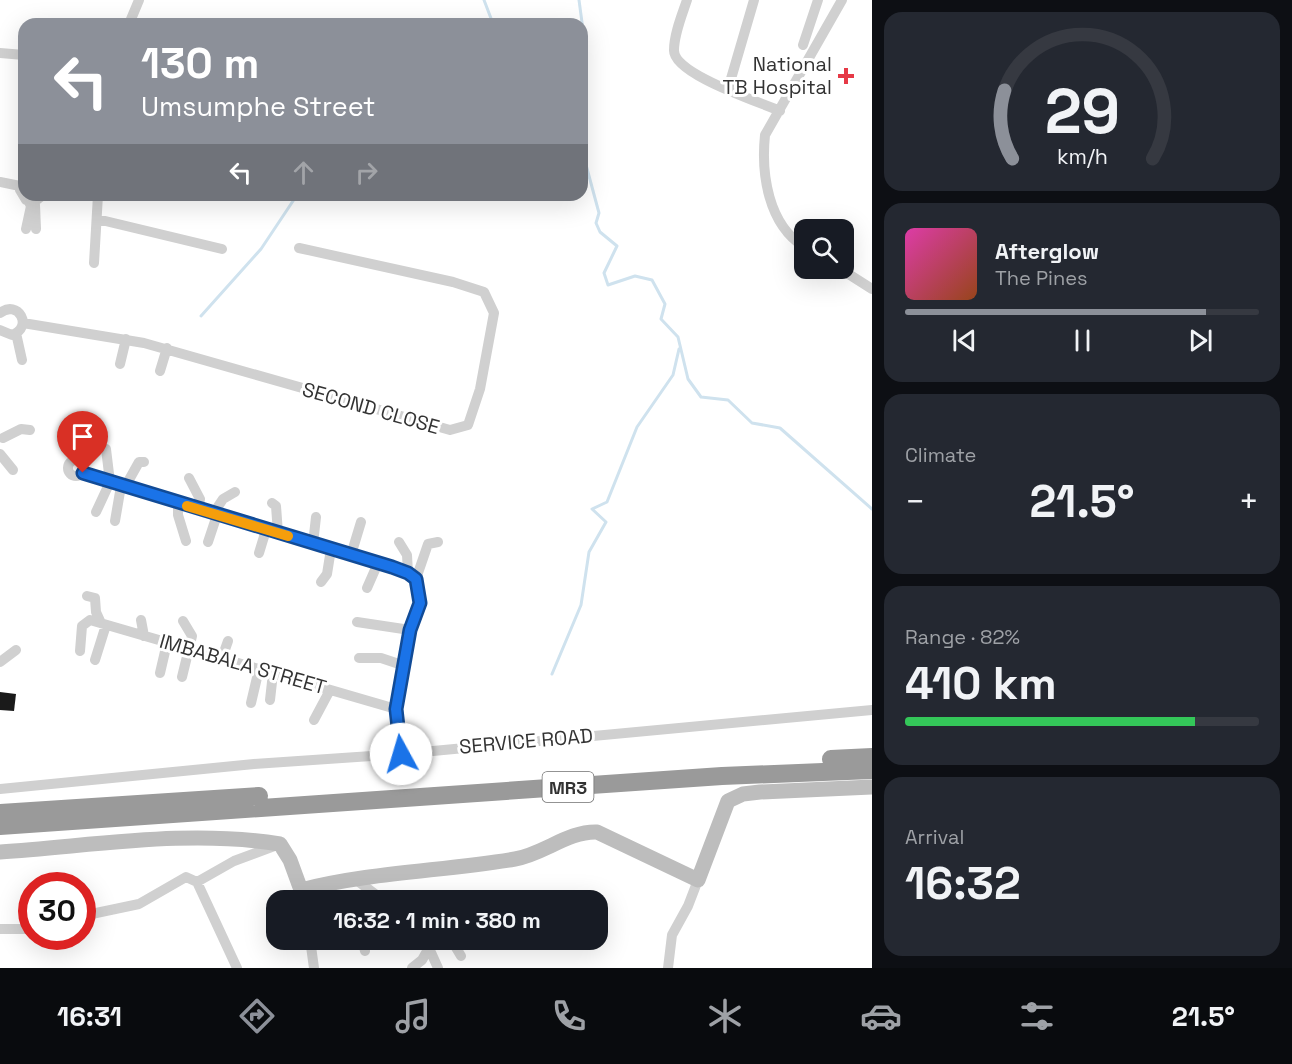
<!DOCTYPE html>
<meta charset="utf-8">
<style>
:root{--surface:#171b24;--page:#242831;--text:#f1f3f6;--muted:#9ea1a6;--line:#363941;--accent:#8c9099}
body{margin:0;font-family:"Space Grotesk",sans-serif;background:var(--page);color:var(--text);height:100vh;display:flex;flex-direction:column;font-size:22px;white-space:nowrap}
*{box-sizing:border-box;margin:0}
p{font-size:20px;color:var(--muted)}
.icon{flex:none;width:33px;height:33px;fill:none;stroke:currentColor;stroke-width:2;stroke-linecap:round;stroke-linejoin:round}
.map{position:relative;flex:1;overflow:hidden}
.panel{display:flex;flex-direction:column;gap:12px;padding:12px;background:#0d0f14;width:420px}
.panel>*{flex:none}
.banner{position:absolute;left:18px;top:18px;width:570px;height:183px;border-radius:18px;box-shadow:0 6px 24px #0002;background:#8c9099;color:#fff;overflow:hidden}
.buttons{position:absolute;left:794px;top:219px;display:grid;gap:12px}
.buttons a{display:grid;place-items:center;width:60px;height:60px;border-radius:12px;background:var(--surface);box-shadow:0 6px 24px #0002;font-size:30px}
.speed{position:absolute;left:18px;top:872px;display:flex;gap:12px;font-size:30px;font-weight:700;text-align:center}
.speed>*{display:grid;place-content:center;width:78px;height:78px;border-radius:50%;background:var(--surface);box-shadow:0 6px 24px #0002;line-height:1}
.speed .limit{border:9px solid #d22;background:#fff;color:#111}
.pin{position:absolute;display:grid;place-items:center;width:51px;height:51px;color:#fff;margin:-62px -26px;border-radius:50% 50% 50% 0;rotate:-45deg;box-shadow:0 0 6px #0007}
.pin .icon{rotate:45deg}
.me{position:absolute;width:66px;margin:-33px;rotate:354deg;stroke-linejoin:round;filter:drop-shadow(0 0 4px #0008)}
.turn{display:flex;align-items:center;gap:21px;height:126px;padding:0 24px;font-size:27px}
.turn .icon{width:78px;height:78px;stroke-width:2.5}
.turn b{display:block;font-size:42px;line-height:51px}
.lanes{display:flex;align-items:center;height:57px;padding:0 24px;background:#0003;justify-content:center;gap:30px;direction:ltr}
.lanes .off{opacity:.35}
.big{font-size:45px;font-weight:700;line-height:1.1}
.panel .card{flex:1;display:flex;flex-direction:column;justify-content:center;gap:9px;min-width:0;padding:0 21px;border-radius:18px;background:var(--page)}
.panel .dial{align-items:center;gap:0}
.dial svg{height:156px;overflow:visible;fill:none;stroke:var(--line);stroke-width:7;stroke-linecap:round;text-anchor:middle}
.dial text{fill:var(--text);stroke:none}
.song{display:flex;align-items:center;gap:18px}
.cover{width:72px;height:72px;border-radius:9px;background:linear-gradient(135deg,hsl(320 70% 55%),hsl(20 70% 35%))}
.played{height:6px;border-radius:3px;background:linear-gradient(90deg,var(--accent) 85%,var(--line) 85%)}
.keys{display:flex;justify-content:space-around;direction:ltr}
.heat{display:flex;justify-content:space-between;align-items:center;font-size:33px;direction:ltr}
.charge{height:9px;border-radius:4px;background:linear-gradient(90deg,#34c759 82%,var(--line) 0)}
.trip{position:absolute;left:266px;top:890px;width:342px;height:60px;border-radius:18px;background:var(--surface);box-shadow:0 6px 24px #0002;font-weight:700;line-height:60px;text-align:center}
.menu{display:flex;height:96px;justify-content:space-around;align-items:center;background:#090b0e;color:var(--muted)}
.menu .icon{width:42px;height:42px}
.menu .on{color:var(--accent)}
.menu b{font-size:27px;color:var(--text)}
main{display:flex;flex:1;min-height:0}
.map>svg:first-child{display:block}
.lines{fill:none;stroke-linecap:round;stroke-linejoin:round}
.stream{stroke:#cfe2ee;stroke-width:3}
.building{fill:#1a1a1a}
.street{stroke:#d0d0d0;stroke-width:10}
.secondary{stroke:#bdbdbd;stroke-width:15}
.highway{stroke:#9a9a9a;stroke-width:18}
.route-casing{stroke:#114b97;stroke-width:15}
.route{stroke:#1a73e8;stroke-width:10}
.slow{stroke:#f59e0b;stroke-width:10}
.poi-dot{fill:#e63946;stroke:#fff;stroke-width:2}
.labels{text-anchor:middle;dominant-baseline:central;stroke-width:6;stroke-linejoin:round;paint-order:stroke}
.shield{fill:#fff;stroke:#707070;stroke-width:1.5}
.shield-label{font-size:18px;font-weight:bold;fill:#333}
.poi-label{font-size:20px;fill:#333;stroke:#fff;text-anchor:end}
.street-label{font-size:20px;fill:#333;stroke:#fff}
</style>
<main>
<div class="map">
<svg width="872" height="968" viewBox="0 0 872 968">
<rect width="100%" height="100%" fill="#fff"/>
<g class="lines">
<path class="stream" d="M484 0 492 21 490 24
M579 0 585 45 582 47
M582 150 599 213 596 223 600 232 617 246 604 273 608 285 635 276 652 280 665 304 661 319 678 337 688 379 701 397 728 400 752 423 780 428 872 509
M201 316 261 249 297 195
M552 674 581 605 589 552 606 522 592 509 607 502 637 427 673 375 679 349"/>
</g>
<path class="building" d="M0 692 16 694 14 711 0 710Z"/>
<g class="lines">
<path class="street" d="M687 0C682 15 674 34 674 50 673 74 760 102 780 111
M129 24 139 0
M803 45 818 0
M0 53 24 55
M728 89 754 0
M24 181 20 190 26 200 34 202 43 195
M0 182 20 186
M35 205 36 229
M97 219 222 249
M26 229 31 206 29 202
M804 247C768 224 761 174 765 135L842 0
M94 263 98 195
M839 268 872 289
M0 313C18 299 34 327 12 335L0 330
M23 323 144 343 450 430 468 425 480 389 494 313 484 292 453 282 299 248
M16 333 22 360
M120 364 126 339
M160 371 167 348
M3 438 21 429 30 430
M0 454 13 470
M68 468a8 8 0 1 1 16 0a8 8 0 1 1-16 0Z
M83 473 392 567 408 573 416 579 420 603 410 630 396 709 401 754
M189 478 200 499 198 510
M125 487 139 462H144
M272 503 276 506 278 533
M178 504V515L186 541
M96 512 110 482 106 449
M213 514 223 499 235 492
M115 521 121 486
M208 542 217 515
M399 542 407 555 408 573
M313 544 316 517
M259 553 266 530
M351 555 361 522
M416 579 428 544 438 542
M321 582 327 574 331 549
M367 588 378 563
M87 596 95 598 96 612 101 623
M141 620 144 636
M357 622 410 630
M80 651 82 626 90 620 396 709
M222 658 228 641
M359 658H381L399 664 404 660
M95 660 106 625
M0 662 16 650
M160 673 167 643
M182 677 192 636 183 621
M270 700 273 673
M251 703 259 669
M314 720 330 690
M0 789 254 764 401 754 872 710
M355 879 383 900
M197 882 237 968
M82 916 139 904 186 877 197 882 234 861 277 845
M0 929H32
M310 939 314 968
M362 939 365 951
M447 939 455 946 461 956
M455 946 474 939
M429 948 438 968
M412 968 422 960 434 939
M668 968 672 935 688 906 698 880"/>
<path class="secondary" d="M0 852C93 846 187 829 280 844L290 860 301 890C371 872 444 871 515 859 544 854 568 831 597 832L698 880 728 801 743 794 760 792 872 787"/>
<path class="highway" d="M831 759 872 757
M0 813 259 796
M0 826 722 776 872 770"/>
</g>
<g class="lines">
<g class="route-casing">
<path id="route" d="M83 473 392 567 408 573 416 579 420 603 410 630 396 709 401 754"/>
</g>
<use href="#route" class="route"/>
<path class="slow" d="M187 506 288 536"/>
</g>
<path class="poi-dot" d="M843 67h6v6h6v6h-6v6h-6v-6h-6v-6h6z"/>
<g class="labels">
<rect class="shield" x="542.5" y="772" width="51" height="30" rx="4.5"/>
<g class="shield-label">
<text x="568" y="787">MR3</text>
</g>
<g class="poi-label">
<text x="832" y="64">National<tspan x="832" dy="23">TB Hospital</tspan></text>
</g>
<g class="street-label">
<text transform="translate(371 408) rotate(16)">SECOND CLOSE</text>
<text transform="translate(243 664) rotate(16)">IMBABALA STREET</text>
<text transform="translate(526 741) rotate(-5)">SERVICE ROAD</text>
</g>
</g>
</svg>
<div class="buttons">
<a><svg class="icon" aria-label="search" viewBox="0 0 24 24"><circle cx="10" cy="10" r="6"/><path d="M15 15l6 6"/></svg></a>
</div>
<div class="speed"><div class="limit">30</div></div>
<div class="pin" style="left:83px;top:473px;background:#d93025"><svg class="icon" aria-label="arrive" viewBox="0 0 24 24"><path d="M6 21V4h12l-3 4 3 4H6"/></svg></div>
<svg class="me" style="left:401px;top:754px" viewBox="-20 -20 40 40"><circle r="19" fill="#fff"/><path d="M0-13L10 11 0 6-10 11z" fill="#1a73e8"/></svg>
<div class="trip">16:32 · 1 min · 380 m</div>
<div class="banner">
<div class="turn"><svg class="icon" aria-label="left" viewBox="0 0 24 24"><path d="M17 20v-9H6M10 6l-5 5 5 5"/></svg><div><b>130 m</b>Umsumphe Street</div></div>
<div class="lanes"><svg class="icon" aria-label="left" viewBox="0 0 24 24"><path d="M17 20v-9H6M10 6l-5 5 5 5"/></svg><svg class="icon off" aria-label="ahead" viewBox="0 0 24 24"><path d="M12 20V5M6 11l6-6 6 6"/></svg><svg class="icon off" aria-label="right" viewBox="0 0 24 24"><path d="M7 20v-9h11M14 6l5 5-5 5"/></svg></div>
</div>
</div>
<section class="panel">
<div class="card dial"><svg viewBox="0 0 100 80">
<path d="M14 69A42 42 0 1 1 86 69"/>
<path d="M14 69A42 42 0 0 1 10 34" stroke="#8c9099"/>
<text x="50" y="56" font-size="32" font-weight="700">29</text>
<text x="50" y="72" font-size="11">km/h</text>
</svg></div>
<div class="card">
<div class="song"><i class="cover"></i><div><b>Afterglow</b><p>The Pines</p></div></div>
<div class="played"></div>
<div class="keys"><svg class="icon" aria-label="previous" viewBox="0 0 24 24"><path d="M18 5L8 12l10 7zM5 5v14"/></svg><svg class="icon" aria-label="pause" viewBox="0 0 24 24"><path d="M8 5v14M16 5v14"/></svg><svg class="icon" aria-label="next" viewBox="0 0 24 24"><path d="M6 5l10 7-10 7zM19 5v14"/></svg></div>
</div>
<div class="card"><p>Climate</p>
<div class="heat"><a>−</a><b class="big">21.5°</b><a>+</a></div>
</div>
<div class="card"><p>Range · 82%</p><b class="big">410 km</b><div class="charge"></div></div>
<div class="card"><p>Arrival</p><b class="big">16:32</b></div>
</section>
</main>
<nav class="menu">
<b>16:31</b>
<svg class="icon on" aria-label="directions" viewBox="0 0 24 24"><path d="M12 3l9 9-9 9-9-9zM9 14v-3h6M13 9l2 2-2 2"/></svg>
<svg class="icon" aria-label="music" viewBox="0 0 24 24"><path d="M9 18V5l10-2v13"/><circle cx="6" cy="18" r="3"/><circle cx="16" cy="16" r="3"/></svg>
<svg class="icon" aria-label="phone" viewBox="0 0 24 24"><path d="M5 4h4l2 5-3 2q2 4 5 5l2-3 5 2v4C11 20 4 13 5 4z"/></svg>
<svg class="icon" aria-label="climate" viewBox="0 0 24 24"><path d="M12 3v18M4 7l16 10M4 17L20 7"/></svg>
<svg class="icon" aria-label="car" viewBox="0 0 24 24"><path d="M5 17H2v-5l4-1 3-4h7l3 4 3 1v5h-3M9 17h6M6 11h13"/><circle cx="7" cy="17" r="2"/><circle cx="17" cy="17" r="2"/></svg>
<svg class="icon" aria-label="filters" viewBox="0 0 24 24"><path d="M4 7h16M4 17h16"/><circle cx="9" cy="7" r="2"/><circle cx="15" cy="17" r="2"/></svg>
<b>21.5°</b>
</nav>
